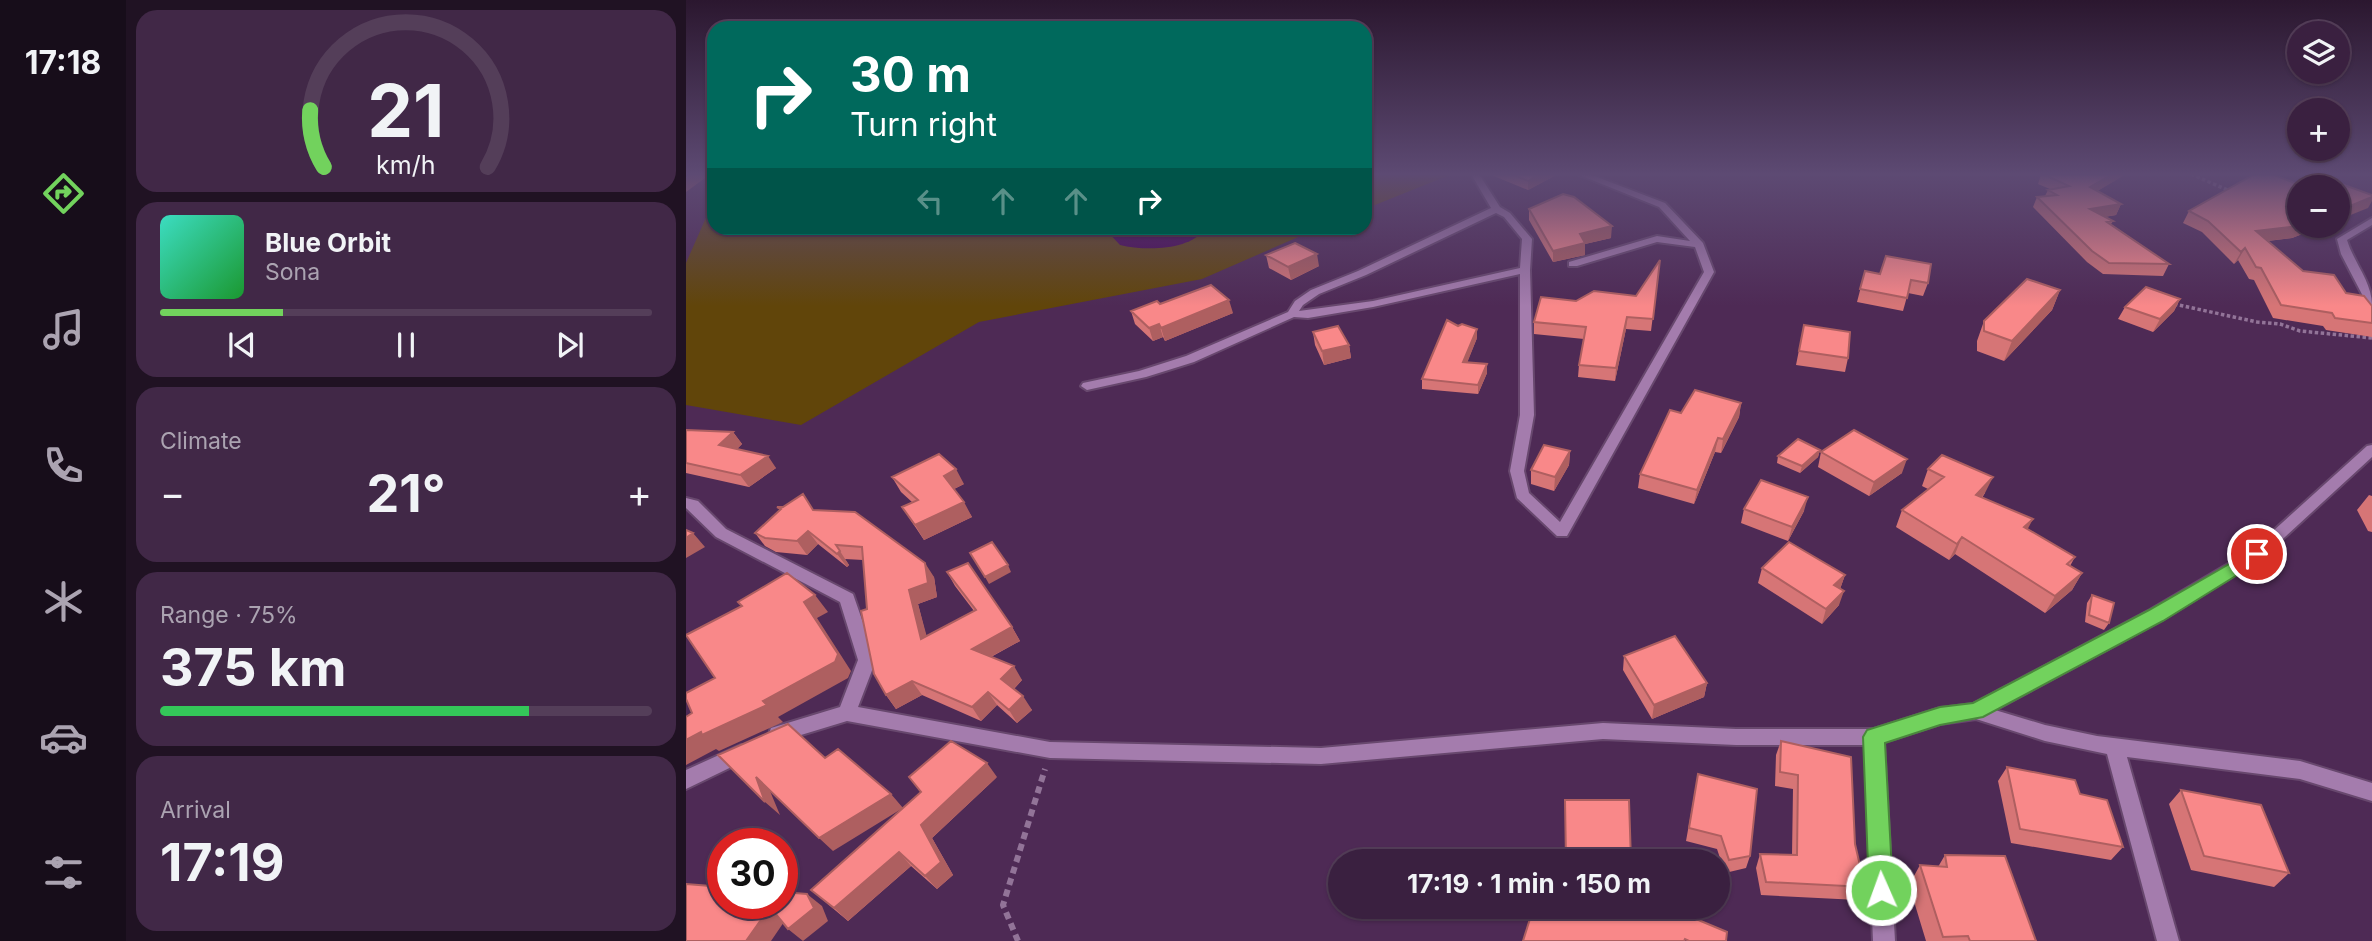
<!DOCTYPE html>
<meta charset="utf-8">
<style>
:root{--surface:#3a2040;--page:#412847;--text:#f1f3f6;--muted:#aba3b1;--line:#543e59;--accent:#72d25d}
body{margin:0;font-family:Inter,sans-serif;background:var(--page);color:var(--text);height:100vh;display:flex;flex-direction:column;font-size:26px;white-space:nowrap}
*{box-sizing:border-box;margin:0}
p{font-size:23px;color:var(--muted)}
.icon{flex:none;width:38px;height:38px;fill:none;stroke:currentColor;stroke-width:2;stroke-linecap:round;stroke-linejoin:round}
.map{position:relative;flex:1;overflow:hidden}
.sheet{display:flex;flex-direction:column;gap:10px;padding:10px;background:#201223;width:560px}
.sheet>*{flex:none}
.banner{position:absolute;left:21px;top:21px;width:665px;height:214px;border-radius:21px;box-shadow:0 2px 5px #0004,0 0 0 2px var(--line);background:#00695c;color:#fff;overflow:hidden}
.fabs{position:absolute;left:1601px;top:21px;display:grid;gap:14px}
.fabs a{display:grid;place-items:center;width:63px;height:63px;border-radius:50%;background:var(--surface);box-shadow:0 2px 5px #0004,0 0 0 2px var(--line);font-size:35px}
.speed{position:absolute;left:21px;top:828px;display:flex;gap:14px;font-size:35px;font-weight:700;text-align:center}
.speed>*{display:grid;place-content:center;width:91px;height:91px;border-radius:50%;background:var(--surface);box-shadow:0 2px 5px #0004,0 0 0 2px var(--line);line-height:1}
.speed .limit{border:10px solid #d22;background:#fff;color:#111}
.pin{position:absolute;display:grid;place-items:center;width:60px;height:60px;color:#fff;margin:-30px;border:4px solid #fff;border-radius:50%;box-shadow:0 2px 7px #0007}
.me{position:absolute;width:77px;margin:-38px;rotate:358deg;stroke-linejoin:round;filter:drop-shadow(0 0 5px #0008)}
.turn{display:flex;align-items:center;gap:24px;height:147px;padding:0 28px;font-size:32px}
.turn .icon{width:91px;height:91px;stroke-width:2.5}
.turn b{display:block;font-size:49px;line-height:60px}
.lanes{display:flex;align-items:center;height:66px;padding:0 28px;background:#0003;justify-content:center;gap:35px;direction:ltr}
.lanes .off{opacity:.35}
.big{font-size:52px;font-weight:700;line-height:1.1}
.sheet .card{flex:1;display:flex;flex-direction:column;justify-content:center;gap:10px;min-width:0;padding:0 24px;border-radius:21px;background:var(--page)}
.sheet .dial{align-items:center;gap:0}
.dial svg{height:182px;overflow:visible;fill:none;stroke:var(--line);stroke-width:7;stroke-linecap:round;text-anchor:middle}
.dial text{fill:var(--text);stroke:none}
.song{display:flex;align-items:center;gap:21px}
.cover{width:84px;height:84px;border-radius:10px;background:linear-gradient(135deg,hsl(170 70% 55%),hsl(130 70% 35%))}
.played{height:7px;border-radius:4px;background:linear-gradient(90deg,var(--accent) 25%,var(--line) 25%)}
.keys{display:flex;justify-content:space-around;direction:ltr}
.heat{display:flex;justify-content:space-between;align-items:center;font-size:38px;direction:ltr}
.charge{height:10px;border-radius:5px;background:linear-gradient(90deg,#34c759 75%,var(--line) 0)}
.trip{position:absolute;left:642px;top:849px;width:402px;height:70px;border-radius:35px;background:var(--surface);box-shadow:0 2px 5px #0004,0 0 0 2px var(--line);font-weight:700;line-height:70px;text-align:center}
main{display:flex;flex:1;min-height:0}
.tabs{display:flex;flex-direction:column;width:126px;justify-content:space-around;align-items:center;background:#170d1a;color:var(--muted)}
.tabs .icon{width:49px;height:49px}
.tabs .active{color:var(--accent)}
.tabs b{font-size:32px;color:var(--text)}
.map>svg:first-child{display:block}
.green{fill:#61450a}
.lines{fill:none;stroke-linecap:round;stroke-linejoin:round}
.river{fill:#440051;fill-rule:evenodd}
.minor-casing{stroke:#68486e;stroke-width:4}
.path-far1{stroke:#927498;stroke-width:3.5;stroke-dasharray:3.5 2.5;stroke-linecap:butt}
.path{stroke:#927498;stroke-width:6;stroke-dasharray:7 5;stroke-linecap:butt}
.minor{fill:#a47cad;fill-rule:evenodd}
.wall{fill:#d67576}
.shaded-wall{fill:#ae5f60}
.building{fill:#f98889;stroke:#ae5f60;stroke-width:2}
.route{fill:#72d25d;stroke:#4a883c;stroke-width:2}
</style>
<main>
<nav class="tabs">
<b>17:18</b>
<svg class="icon active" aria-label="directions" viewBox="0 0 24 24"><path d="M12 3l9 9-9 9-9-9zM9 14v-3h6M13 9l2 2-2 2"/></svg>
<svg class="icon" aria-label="music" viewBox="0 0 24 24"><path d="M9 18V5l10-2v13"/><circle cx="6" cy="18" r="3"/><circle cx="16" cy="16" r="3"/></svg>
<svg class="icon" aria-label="phone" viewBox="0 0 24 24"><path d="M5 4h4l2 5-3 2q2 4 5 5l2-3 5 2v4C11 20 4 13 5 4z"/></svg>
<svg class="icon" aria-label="climate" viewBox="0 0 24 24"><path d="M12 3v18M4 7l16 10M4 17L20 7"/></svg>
<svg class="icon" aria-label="car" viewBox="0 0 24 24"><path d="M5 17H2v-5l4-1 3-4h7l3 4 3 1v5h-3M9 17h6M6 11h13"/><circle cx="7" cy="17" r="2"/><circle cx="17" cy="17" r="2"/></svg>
<svg class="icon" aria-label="filters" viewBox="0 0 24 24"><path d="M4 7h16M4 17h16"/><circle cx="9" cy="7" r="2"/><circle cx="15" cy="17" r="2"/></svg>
</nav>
<section class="sheet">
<div class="card dial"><svg viewBox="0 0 100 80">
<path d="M14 69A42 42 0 1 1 86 69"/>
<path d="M14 69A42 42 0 0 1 8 44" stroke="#72d25d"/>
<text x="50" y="56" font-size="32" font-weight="700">21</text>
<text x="50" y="72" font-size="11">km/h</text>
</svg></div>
<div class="card">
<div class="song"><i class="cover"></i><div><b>Blue Orbit</b><p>Sona</p></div></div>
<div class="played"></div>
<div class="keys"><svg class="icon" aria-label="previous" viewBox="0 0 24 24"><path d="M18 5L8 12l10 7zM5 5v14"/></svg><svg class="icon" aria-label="pause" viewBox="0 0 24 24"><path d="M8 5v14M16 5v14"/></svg><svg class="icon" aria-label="next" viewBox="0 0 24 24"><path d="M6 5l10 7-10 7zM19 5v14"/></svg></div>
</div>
<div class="card"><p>Climate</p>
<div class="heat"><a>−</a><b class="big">21°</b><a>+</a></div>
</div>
<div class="card"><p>Range · 75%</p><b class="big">375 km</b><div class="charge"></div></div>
<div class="card"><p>Arrival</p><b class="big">17:19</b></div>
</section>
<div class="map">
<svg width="1686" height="941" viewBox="0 0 1686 941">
<rect width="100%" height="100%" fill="#4e2a55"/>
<path class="green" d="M679 174H766L679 209Z
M28 209V228H633L516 279 293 322 115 425 0 405V263L22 213Z"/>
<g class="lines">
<path class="river" d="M418 228H520C504 251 459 251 434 245Z"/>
<g class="minor-casing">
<path id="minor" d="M785 174H793L814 207 824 213 846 239 844 270 848 415 838 471 843 493 874 522 1018 272 1009 247 971 242 891 266H883V262L971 236 1004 241 973 207 891 174H903L979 203 1017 243 1028 272 881 536H871L831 498 824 471 834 415V274L687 307 622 318 608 317 508 362 460 377 401 390 395 386 397 383 453 371 500 356 602 312 609 301 625 290 672 271 805 208ZM810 213 818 217 836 239 834 268 687 301 613 311 617 305 633 294 680 275Z
M1686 218V225L1661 240C1668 263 1686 282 1686 305L1680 302 1655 254 1651 239Z
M1686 445V457L1576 558 1476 620 1309 710 1359 725 1411 736 1614 761 1686 783V801L1614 779 1441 757 1493 941H1471L1421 754 1359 741 1290 719 1254 724 1198 742 1209 941H1187L1179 745H1050L917 739 635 764 364 758 161 721 92 742 85 740 83 734 85 728 154 707 172 660 154 602 30 537 0 508V498L12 501 40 529 167 594 190 660 172 707 364 742 635 748 917 723 1050 729H1188L1254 708 1287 704 1464 610 1566 550 1681 446Z
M55 745 62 747 64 753 62 759 0 789V770Z"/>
</g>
<path class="path-far1" d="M1505 174 1546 192
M1624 226 1643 234
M1488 304 1571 322 1594 324 1614 331 1686 338"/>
<path class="path" d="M332 941 317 905 359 769"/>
<use href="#minor" class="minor"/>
</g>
<path class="wall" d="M803 174H872L842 190Z
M1355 174H1440L1411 191 1435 204 1430 215 1418 217 1427 221 1425 224 1483 264 1477 276 1417 274 1401 262 1347 207 1351 197 1359 196 1362 190 1364 189 1352 184Z
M843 209 925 238 899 244V255L867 262 843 220Z
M1503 211 1614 226H1637L1606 238 1582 241 1617 271 1686 306V337L1640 330 1637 326 1587 318 1568 280 1563 279 1552 260 1548 264 1516 232 1497 223Z
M580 255 633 266 605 280 583 268Z
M974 260 965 331 940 329 929 381 892 377 893 365 898 339 848 334V322L890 301 950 296Z
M1179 271 1242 283 1237 296 1222 293 1217 311 1171 302Z
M1374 290 1366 310 1318 361 1291 351V341L1298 321Z
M1494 299 1488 311 1467 332 1432 319 1439 307Z
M474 304 547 313 479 341 477 337 467 341 449 324 445 311Z
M1118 325 1162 358 1159 372 1110 365Z
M627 332 663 345 665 358 638 365 629 345Z
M791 338 781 362 801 364V373L792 394 736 389V379Z
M1055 403 1053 417 1035 453 1029 452 1008 504 952 488 954 474 995 413Z
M0 430 47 432 56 444 51 449 90 468 63 487 0 473Z
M1134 450 1132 457 1114 473 1091 463 1092 456Z
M884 451 883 465 868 491 845 484V470Z
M1135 452 1216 473 1183 496 1132 467Z
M1242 469 1299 493 1296 498 1342 529 1389 557 1384 566 1396 573 1386 590 1359 613 1269 554 1263 560 1210 527 1216 510 1242 489 1236 486Z
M206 477 278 484 268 489 286 517 238 540 216 507 226 502 215 492Z
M1683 495 1686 496V532L1682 531 1671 510Z
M91 507 128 510 248 577 251 597 232 604 240 636 288 611 269 586 261 572 326 627 334 641 305 657 336 680 328 689 346 710 331 723 311 705 295 721 236 695 210 709 200 695 181 609 177 560 159 559 163 565 161 567 132 544 121 555 90 552 79 546 69 533 94 510Z
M1058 509 1118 511 1102 541 1055 523Z
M1076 568 1159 575 1154 589 1153 605 1136 624 1072 583Z
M1406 595 1423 623 1418 630 1399 622 1401 603Z
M938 656 1021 683 1018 697 966 719 937 670Z
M1095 741 1169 844 1179 887 1172 900 1075 895 1070 868 1074 854 1106 855 1107 789 1089 786 1090 755Z
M1321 767 1394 794 1437 847 1425 860 1325 843 1312 781Z
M1012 774 1064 856 1060 868 1039 873 1031 849 1000 841Z
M311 777 246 838 267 875 251 889 225 866 162 921 125 890Z
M1495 790 1603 873 1588 887 1505 870 1483 804Z
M1259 855 1350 941H1240L1223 885 1234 865 1252 867Z"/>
<path class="shaded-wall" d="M4 174H19V178L0 192V177Z
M855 174H872L842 190V181Z
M1427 174H1440L1400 198 1404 187Z
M1686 197V201L1682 208 1652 220V211Z
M1435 204 1430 215 1400 220 1404 209Z
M926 226 925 238 899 244V255L867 262V251L894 234Z
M1614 226H1637L1606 238 1563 243 1570 231Z
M1559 248 1552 260 1548 264 1555 252Z
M631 254 633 266 605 280 602 267Z
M1374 290 1366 310 1318 361 1326 341Z
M1494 299 1488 311 1467 332 1474 319Z
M543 300 547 313 479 341 475 328Z
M941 317 940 329 929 381 930 368Z
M473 324 477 337 467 341 463 328Z
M791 329V338L778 371 777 362Z
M663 345 665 358 638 365 636 351Z
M801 364V373L792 394V385Z
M1055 403 1053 417 1035 453 1037 439Z
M47 432 56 444 42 457 33 445Z
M1032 438 1029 452 1008 504 1011 490Z
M1134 450 1132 457 1114 473 1116 466Z
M884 451 883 465 868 491 869 477Z
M82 456 90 468 63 487 54 475Z
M1221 459 1216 473 1183 496 1188 482Z
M270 469 278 484 266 490 258 476Z
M1307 477 1299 493 1283 512 1290 495Z
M1122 497 1118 511 1102 541 1106 527Z
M278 502 286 517 238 540 229 525Z
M1347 519 1338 536V527Z
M122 531 132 544 121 555 111 541Z
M7 533 19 547 0 558V538Z
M1276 537 1269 554 1263 560 1271 544Z
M150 545 163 565 161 567 151 554Z
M239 563 248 577 251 597 232 604 245 652 235 639 223 590Z
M322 565 325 572 303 584 299 577Z
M1396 573 1386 590 1359 613 1369 596Z
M1159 575 1154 589 1148 585Z
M1158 591 1153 605 1136 624 1140 609Z
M129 595 142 612 131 618 165 671 162 678 92 717 97 722 33 751 30 749 0 765V740L77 701 118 602Z
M326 627 334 641 295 662 286 649Z
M328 666 336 680 324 693 315 679Z
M226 681 236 695 210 709 200 695Z
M1021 683 1018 697 966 719 968 705Z
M302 692 311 705 295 721 286 707Z
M337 696 346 710 331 723 323 710Z
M301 763 311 777 246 838 267 875 251 889 239 876 235 825Z
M70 777 84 791 94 815 79 802Z
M205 794 217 808 147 851 133 838Z
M213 852 225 866 162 921 148 908Z
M121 894 136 906 142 921 117 941 102 929Z
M84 907 100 919 85 941H60Z"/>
<path class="building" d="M826 174H855L842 181Z
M1357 174H1427L1404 187 1435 204 1404 209 1427 221 1421 222 1483 264 1423 263 1406 251 1351 197 1371 195 1362 190 1383 186Z
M1569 174H1586L1618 187H1614V226L1570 231 1617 271 1648 275 1660 293 1678 296 1686 306V323L1649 318 1646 313 1595 305 1575 268 1570 267 1559 248 1555 252 1522 221 1503 211Z
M1647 181 1686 195V197L1652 211V187H1631Z
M877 194 888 197 926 226 894 234 899 243 867 251 843 209Z
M609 243 631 254 602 267 580 255Z
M1200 256 1245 264 1242 283 1225 280 1221 298 1174 289 1179 271 1194 274Z
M974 260 967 319 941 317 930 368 893 365 900 327 848 322 855 297 890 301 908 291 950 296Z
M1341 279 1374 290 1326 341 1298 331V321Z
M525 285 543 300 475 328 473 324 463 328 445 311 471 301 474 304Z
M1460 287 1494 299 1474 319 1439 307Z
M761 320 772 326 776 324 791 329 777 362 801 364 792 385 736 379Z
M1118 325 1164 332 1162 358 1113 351Z
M652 326 663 345 636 351 627 332Z
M1009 390 1055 403 1037 439 1032 438 1011 490 954 474 984 410 995 413Z
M0 430 47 432 33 445 82 456 54 475 0 463Z
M1168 430 1221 459 1188 482 1135 452Z
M1112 439 1134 450 1116 466 1092 456Z
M858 445 884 451 869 477 845 470Z
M253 454 270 469 258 476 278 502 229 525 216 507 232 500 206 477Z
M1256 455 1307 477 1290 495 1347 519 1338 527 1389 557 1381 564 1396 573 1369 596 1276 537 1271 544 1216 510 1258 477 1242 469Z
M1075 480 1122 497 1106 527 1058 509Z
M117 494 127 510 169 512 239 563 242 583 223 590 235 639 290 610 261 572 282 563 326 627 286 649 328 666 315 679 337 696 323 710 302 692 286 707 226 681 200 695 188 674 175 611 181 609 176 547 150 545 154 551 151 554 122 531 111 541 79 538 69 533 95 509 91 507H97Z
M0 530 7 533 0 538Z
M306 542 322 565 299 577 284 553Z
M1103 542 1159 575 1148 585 1158 591 1140 609 1076 568Z
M101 573 129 595 118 602 152 654 149 662 77 701 81 705 16 735 15 732 0 740V717L6 713 0 699V693L29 678 0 635 56 606 52 602Z
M1406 595 1428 603 1423 623 1403 615Z
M989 636 1021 683 968 705 938 656Z
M102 724 139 758 152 749 205 794 133 838 70 777 79 802 32 755Z
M265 741 301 763 235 825 255 862 239 876 213 852 148 908 125 890 235 792 223 777Z
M1095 741 1165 757 1169 844 1179 887 1080 882 1074 854 1111 855 1112 775 1094 772Z
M1321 767 1389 780 1394 794 1421 800 1437 847 1334 829Z
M1012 774 1071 789 1064 856 1043 860 1035 836 1003 828Z
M1495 790 1575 805 1603 873 1518 856Z
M879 800H943L945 861H880Z
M1259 855 1319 856 1350 941H1284L1282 936 1257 937 1234 865 1261 867Z
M0 884 37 887V903H96V892L121 894 128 908 102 929 84 907 60 941H0Z
M848 906H945L952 909 953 906H979L1041 932 1040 941H1003L999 939 998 941H837Z"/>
<linearGradient id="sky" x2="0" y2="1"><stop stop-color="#2b172f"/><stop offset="0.57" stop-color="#5d4a73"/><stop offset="1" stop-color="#5d4a73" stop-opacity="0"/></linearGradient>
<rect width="1686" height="306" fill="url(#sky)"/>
<path class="route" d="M1571 548 1577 550 1580 554 1577 559 1477 621 1297 717 1254 725 1199 743 1207 890 1204 898 1195 902 1186 898 1183 890 1177 737 1181 730 1254 707 1287 703 1463 610Z"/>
</svg>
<div class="fabs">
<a><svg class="icon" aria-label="layers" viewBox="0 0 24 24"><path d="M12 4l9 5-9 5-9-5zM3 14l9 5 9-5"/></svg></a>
<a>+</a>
<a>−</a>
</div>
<div class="speed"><div class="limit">30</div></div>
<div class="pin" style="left:1571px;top:554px;background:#d93025"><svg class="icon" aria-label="arrive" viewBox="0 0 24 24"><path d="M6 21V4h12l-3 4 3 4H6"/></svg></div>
<svg class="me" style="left:1195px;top:890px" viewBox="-20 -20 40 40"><circle r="17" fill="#72d25d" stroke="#fff" stroke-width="3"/><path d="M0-11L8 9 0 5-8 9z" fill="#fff"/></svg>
<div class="trip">17:19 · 1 min · 150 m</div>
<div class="banner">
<div class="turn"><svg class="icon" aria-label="right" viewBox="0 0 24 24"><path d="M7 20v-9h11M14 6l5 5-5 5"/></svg><div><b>30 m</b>Turn right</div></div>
<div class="lanes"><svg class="icon off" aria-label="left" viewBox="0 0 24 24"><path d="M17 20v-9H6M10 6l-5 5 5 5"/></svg><svg class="icon off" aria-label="ahead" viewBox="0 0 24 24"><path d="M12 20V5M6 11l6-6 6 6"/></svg><svg class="icon off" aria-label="ahead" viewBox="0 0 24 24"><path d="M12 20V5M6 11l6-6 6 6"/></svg><svg class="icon" aria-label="right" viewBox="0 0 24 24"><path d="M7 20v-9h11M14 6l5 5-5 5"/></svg></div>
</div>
</div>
</main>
